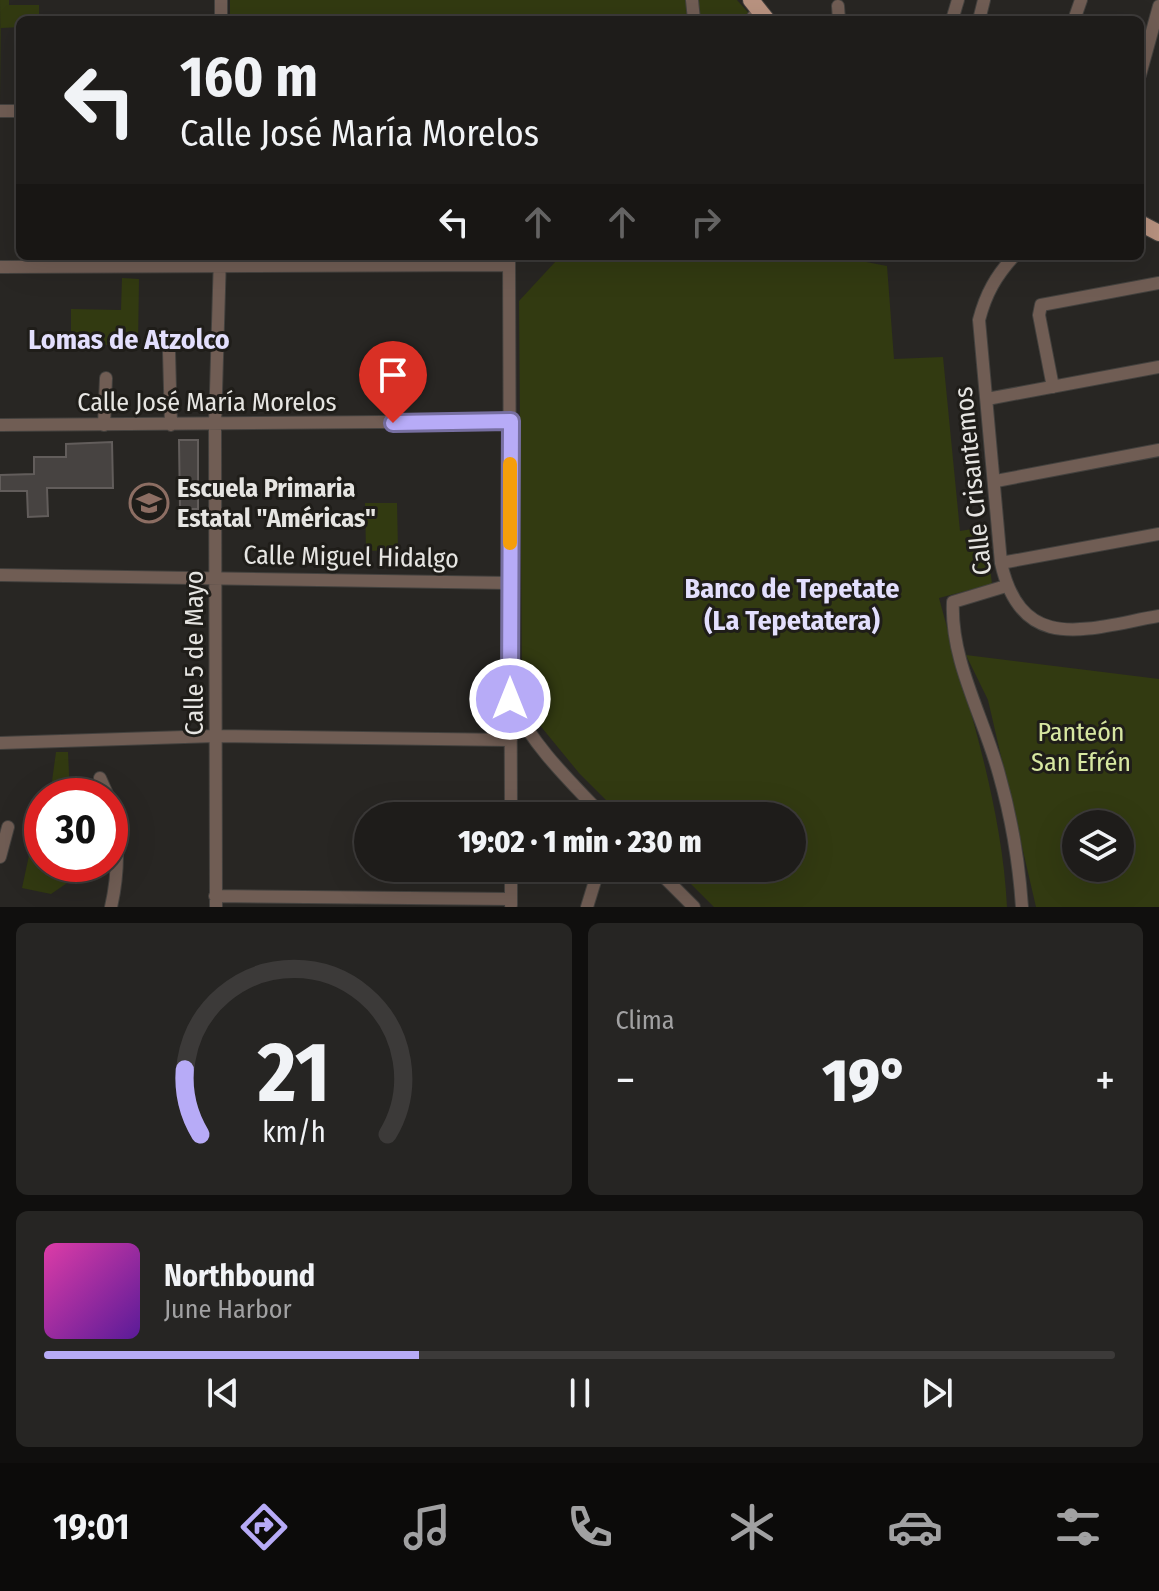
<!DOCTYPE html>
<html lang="es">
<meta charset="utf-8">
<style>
:root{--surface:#1e1c1a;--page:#262523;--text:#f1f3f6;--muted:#a1a1a2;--line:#3c3a39;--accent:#b7abf7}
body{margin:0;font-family:"Fira Sans Condensed",sans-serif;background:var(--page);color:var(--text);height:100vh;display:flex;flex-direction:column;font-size:30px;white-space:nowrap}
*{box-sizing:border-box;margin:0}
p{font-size:26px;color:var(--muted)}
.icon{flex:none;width:44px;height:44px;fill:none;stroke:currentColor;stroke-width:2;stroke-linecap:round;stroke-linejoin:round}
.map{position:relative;height:907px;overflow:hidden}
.drawer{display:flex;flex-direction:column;gap:16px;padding:16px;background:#100f0e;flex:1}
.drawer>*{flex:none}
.guide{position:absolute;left:16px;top:16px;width:1128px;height:244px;border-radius:12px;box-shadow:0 8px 32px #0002,0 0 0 2px var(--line);background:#1e1c1a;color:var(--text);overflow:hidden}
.tools{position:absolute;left:1062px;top:810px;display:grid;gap:16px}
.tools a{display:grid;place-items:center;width:72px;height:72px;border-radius:50%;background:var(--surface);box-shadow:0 8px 32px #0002,0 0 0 2px var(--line);font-size:40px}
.speed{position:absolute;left:24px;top:778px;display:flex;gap:16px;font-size:40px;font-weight:700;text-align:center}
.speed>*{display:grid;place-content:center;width:104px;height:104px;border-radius:50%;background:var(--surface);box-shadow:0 8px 32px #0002,0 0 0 2px var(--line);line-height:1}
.speed .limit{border:12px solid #d22;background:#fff;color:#111}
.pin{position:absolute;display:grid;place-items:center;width:68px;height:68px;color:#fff;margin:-82px -34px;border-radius:50% 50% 50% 0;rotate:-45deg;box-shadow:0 0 8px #0007}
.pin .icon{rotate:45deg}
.me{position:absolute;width:88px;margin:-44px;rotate:0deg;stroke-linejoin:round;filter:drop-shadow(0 0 6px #0008)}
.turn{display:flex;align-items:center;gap:28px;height:168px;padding:0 32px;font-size:36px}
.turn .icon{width:104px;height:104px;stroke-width:2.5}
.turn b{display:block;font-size:56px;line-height:68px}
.lanes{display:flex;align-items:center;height:76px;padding:0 32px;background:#0003;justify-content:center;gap:40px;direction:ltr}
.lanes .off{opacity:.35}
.big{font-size:60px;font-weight:800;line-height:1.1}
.drawer .tile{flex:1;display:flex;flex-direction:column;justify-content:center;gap:12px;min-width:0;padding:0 28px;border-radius:12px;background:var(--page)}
.drawer .dial{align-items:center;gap:0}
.dial svg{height:208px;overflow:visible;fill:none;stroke:var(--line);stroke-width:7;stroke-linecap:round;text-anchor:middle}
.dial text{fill:var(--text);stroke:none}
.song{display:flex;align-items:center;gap:24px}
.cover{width:96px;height:96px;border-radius:12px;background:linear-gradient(135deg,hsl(320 70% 55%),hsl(270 70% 35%))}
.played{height:8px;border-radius:4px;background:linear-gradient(90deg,var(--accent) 35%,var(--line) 35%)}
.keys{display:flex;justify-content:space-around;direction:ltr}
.heat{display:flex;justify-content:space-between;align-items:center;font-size:44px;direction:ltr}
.drawer .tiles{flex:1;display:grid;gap:16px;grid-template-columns:1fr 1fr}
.tile:last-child{grid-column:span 2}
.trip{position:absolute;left:354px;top:802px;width:452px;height:80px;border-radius:40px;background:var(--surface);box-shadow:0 8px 32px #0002,0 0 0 2px var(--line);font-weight:800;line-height:80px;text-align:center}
.tab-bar{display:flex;height:128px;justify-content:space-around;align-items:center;background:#0c0b0a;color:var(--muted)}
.tab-bar .icon{width:56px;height:56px}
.tab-bar .selected{color:var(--accent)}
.tab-bar b{font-size:36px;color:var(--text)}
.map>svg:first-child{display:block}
.green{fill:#323a11;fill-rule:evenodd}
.building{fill:#474341;stroke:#625d5b;stroke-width:2}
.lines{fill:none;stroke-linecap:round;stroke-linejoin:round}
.minor-casing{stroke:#43413e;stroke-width:14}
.major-casing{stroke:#43413e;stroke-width:18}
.minor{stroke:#705d54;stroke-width:12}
.major{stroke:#b99380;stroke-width:16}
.route-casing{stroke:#776fa1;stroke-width:20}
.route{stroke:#b7abf7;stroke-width:14}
.slow{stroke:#f59e0b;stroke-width:14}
.labels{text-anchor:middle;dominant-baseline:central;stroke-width:6;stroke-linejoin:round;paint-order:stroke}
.street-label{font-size:26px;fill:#e6e5e2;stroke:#1f1d19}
.poi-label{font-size:26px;font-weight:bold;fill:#e6e5e2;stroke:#1f1d19;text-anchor:start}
.park-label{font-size:26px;fill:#d7e7a1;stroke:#1f1d19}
.neighbourhood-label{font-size:28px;font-weight:bold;fill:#e3dffd;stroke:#1f1d19}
</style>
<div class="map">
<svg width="1159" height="907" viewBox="0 0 1159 907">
<rect width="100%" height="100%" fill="#282623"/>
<path class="green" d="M0 0H9V5H39V20H20V27L1 28V101Z
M230 0H737L755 20H230Z
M553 256H835L887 266 894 359 943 357 960 531 985 527 992 584 939 598C966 699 1002 803 1007 907H714L675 868H792V816H622L579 773 538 723 522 686 519 301 556 261Z
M122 278 139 279 138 345H71V309L121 310Z
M365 503H397L398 550 366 551Z
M966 655 1159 679V907H1036L988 700ZM1076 824H1120V868H1076Z
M56 752H68L70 796H50Z
M42 825V864H73V879L51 894 22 888 34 832Z"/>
<path class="building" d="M179 440H198V509H180Z
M112 442 113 488H47L48 516 28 517 27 491H0V475L34 474V457H66V444Z"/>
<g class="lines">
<g class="minor-casing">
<path id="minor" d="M221 0V20
M692 0 694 20
M838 6 839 20
M751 20 758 10
M952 20 958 0
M979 20 984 0
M1074 20 1081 0
M1140 75 1159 6
M0 111H20
M509 256 511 816
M1014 256C996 276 986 293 979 320L1001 563C1022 656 1088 628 1159 616
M0 267 509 265
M169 352 171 425
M1053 387 1039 315 1041 305 1159 283
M987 399 1159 367
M0 425 511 421
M104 425 106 378
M996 481 1159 450
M1001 563 1159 534
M0 575 509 583
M1006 586 953 602C950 660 984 718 999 774 1011 816 1019 863 1022 907
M513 704C534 747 570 781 603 816
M0 743 215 736 511 740
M100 778 108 796
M110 800C119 835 119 872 111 907
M0 857 8 827
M655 868 694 907
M215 896 511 899
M511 905V868
M216 907 215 425 220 256
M587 907 599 868"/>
</g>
<g class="major-casing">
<path id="major" d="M751 0 767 20
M1140 223 1159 233"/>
</g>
<use href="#minor" class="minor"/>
<use href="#major" class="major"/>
</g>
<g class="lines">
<g class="route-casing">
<path id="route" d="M393 423 511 421 510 699"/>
</g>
<use href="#route" class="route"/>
<path class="slow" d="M510 543V464"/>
</g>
<defs>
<g id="school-ring" transform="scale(2)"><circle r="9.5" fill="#1f1d19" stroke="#8d6e63" stroke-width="1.5"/><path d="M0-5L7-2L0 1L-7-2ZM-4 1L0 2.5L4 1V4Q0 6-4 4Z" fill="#8d6e63"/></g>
</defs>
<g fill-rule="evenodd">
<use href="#school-ring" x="149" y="503"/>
</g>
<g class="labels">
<g class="street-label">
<text x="207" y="402">Calle José María Morelos</text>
<text transform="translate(973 481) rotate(-96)">Calle Crisantemos</text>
<text transform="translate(351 557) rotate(1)">Calle Miguel Hidalgo</text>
<text transform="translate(194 653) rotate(-90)">Calle 5 de Mayo</text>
</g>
<g class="poi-label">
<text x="177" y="488">Escuela Primaria<tspan x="177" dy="30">Estatal "Américas"</tspan></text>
</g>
<g class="park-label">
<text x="1081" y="732">Panteón<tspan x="1081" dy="30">San Efrén</tspan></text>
</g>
<g class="neighbourhood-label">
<text x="129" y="339">Lomas de Atzolco</text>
<text x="792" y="588">Banco de Tepetate<tspan x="792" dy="32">(La Tepetatera)</tspan></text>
</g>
</g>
</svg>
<div class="tools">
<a><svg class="icon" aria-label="layers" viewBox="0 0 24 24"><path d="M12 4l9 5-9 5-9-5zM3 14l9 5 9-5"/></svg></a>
</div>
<div class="speed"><div class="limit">30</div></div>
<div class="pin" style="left:393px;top:423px;background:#d93025"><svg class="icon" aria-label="arrive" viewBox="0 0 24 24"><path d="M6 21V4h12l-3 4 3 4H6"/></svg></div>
<svg class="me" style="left:510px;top:699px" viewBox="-20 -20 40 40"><circle r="17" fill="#b7abf7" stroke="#fff" stroke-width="3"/><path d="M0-11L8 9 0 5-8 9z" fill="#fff"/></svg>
<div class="trip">19:02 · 1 min · 230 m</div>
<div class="guide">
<div class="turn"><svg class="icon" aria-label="left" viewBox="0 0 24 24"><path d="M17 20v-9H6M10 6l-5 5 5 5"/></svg><div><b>160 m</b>Calle José María Morelos</div></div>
<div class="lanes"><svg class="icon" aria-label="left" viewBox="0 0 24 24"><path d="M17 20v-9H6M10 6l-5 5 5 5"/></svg><svg class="icon off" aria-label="ahead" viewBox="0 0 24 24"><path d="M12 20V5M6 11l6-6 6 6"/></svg><svg class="icon off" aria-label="ahead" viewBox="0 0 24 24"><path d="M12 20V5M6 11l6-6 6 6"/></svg><svg class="icon off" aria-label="right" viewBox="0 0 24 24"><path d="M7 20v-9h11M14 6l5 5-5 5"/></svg></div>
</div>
</div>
<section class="drawer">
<div class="tiles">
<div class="tile dial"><svg viewBox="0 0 100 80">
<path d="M14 69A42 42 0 1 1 86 69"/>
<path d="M14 69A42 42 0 0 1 8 44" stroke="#b7abf7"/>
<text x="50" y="56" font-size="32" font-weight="700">21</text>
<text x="50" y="72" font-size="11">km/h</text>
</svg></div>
<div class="tile"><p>Clima</p>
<div class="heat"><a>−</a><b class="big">19°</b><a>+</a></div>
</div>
<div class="tile">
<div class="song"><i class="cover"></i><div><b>Northbound</b><p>June Harbor</p></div></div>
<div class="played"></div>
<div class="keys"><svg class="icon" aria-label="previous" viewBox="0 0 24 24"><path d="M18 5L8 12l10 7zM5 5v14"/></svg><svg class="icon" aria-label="pause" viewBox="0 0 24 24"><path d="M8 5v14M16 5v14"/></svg><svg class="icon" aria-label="next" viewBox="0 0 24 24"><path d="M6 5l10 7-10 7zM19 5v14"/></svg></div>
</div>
</div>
</section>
<nav class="tab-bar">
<b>19:01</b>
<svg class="icon selected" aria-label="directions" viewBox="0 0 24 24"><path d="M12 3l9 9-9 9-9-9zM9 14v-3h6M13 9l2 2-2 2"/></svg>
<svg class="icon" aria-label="music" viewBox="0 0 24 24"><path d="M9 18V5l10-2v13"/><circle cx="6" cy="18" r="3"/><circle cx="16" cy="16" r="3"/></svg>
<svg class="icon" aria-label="phone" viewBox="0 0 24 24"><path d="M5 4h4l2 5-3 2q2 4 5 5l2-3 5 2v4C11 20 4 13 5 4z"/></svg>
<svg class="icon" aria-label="climate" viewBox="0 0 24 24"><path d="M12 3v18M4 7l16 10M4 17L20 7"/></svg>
<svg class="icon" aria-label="car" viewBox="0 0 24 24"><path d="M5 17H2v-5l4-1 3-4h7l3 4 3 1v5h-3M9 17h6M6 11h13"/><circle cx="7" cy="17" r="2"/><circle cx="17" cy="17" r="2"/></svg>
<svg class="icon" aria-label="filters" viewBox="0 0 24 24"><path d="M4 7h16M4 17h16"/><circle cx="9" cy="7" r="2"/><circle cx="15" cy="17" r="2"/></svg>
</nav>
